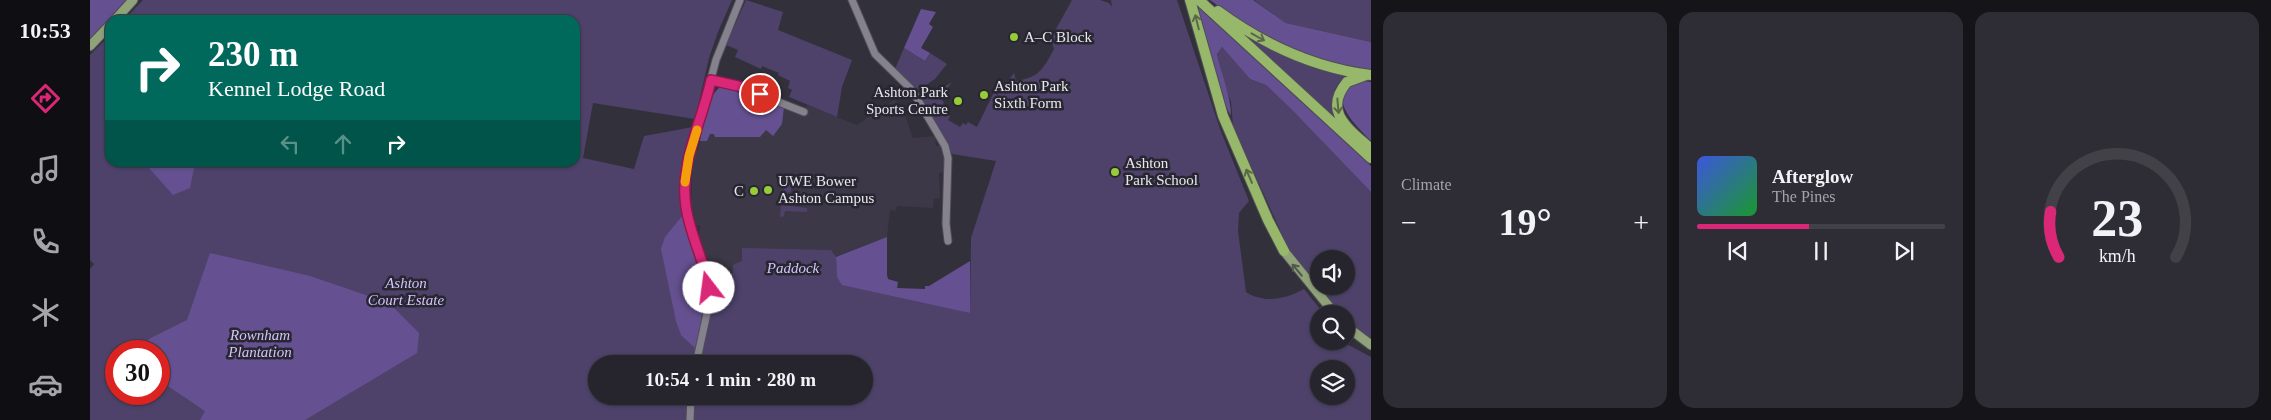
<!DOCTYPE html>
<meta charset="utf-8">
<style>
:root{--surface:#26242c;--page:#2e2c34;--text:#f1f3f6;--muted:#a4a4a9;--line:#424148;--accent:#db2777}
body{margin:0;font-family:Georgia,serif;background:var(--page);color:var(--text);height:100vh;display:flex;flex-direction:column;font-size:19px;white-space:nowrap}
*{box-sizing:border-box;margin:0}
p{font-size:16px;color:var(--muted)}
.icon{flex:none;width:28px;height:28px;fill:none;stroke:currentColor;stroke-width:2;stroke-linecap:round;stroke-linejoin:round}
.map{position:relative;flex:1;overflow:hidden}
.sheet{display:flex;flex-direction:column;gap:12px;padding:12px;background:#151418;width:900px}
.sheet>*{flex:none}
.banner{position:absolute;left:15px;top:15px;width:475px;height:152px;border-radius:15px;box-shadow:0 1px 4px #0004,0 0 0 1px var(--line);background:#00695c;color:#fff;overflow:hidden}
.buttons{position:absolute;left:1220px;top:250px;display:grid;gap:10px}
.buttons a{display:grid;place-items:center;width:45px;height:45px;border-radius:50%;background:var(--surface);box-shadow:0 1px 4px #0004,0 0 0 1px var(--line);font-size:25px}
.speed{position:absolute;left:15px;top:340px;display:flex;gap:10px;font-size:25px;font-weight:700;text-align:center}
.speed>*{display:grid;place-content:center;width:65px;height:65px;border-radius:50%;background:var(--surface);box-shadow:0 1px 4px #0004,0 0 0 1px var(--line);line-height:1}
.speed .limit{border:8px solid #d22;background:#fff;color:#111}
.pin{position:absolute;display:grid;place-items:center;width:42px;height:42px;color:#fff;margin:-21px;border:2px solid #fff;border-radius:50%;box-shadow:0 1px 5px #0007}
.me{position:absolute;width:55px;margin:-28px;rotate:345deg;stroke-linejoin:round;filter:drop-shadow(0 0 4px #0008)}
.turn{display:flex;align-items:center;gap:18px;height:105px;padding:0 20px;font-size:22px}
.turn .icon{width:65px;height:65px;stroke-width:2.5}
.turn b{display:block;font-size:35px;line-height:42px}
.lanes{display:flex;align-items:center;height:48px;padding:0 20px;background:#0003;justify-content:center;gap:25px;direction:ltr}
.lanes .off{opacity:.35}
.big{font-size:38px;font-weight:600;line-height:1.1}
.sheet .widget{flex:1;display:flex;flex-direction:column;justify-content:center;gap:8px;min-width:0;padding:0 18px;border-radius:15px;background:var(--page)}
.sheet .dial{align-items:center;gap:0}
.dial svg{height:130px;overflow:visible;fill:none;stroke:var(--line);stroke-width:7;stroke-linecap:round;text-anchor:middle}
.dial text{fill:var(--text);stroke:none}
.song{display:flex;align-items:center;gap:15px}
.cover{width:60px;height:60px;border-radius:8px;background:linear-gradient(135deg,hsl(230 70% 55%),hsl(130 70% 35%))}
.played{height:5px;border-radius:2px;background:linear-gradient(90deg,var(--accent) 45%,var(--line) 45%)}
.keys{display:flex;justify-content:space-around;direction:ltr}
.heat{display:flex;justify-content:space-between;align-items:center;font-size:28px;direction:ltr}
.sheet .tiles{flex:1;display:grid;gap:12px;grid-template-columns:repeat(3,1fr)}
.trip{position:absolute;left:498px;top:355px;width:285px;height:50px;border-radius:25px;background:var(--surface);box-shadow:0 1px 4px #0004,0 0 0 1px var(--line);font-weight:600;line-height:50px;text-align:center}
main{display:flex;flex:1;min-height:0}
.dock{display:flex;flex-direction:column;width:90px;justify-content:space-around;align-items:center;background:#0f0e12;color:var(--muted)}
.dock .icon{width:35px;height:35px}
.dock .selected{color:var(--accent)}
.dock b{font-size:22px;color:var(--text)}
.map>svg:first-child{display:block}
.built{fill:#3c3847}
.green{fill:#4e426b;fill-rule:evenodd}
.forest{fill:#655191}
.lines{fill:none;stroke-linecap:round;stroke-linejoin:round}
.minor-casing{stroke:#504e57;stroke-width:9}
.major-casing{stroke:#504e57;stroke-width:11}
.highway-casing{stroke:#504e57;stroke-width:12}
.minor{stroke:#85828e;stroke-width:7}
.major{stroke:#90a279;stroke-width:9}
.highway{stroke:#97b76b;stroke-width:10}
.oneway{stroke:#5a674b}
.oneway2{stroke:#52584d}
.route-casing{stroke:#8e194d;stroke-width:12}
.route{stroke:#db2777;stroke-width:9}
.slow{stroke:#f59e0b;stroke-width:9}
.poi-dot{fill:#97cc38;stroke:#282630;stroke-width:2}
.labels{text-anchor:middle;dominant-baseline:central;stroke-width:5;stroke-linejoin:round;paint-order:stroke}
.poi-label{font-size:15px;fill:#eae8ef;stroke:#282630;text-anchor:start}
.park-label{font-size:15px;font-style:italic;fill:#d2c4fc;stroke:#282630}
</style>
<main>
<nav class="dock">
<b>10:53</b>
<svg class="icon selected" aria-label="directions" viewBox="0 0 24 24"><path d="M12 3l9 9-9 9-9-9zM9 14v-3h6M13 9l2 2-2 2"/></svg>
<svg class="icon" aria-label="music" viewBox="0 0 24 24"><path d="M9 18V5l10-2v13"/><circle cx="6" cy="18" r="3"/><circle cx="16" cy="16" r="3"/></svg>
<svg class="icon" aria-label="phone" viewBox="0 0 24 24"><path d="M5 4h4l2 5-3 2q2 4 5 5l2-3 5 2v4C11 20 4 13 5 4z"/></svg>
<svg class="icon" aria-label="climate" viewBox="0 0 24 24"><path d="M12 3v18M4 7l16 10M4 17L20 7"/></svg>
<svg class="icon" aria-label="car" viewBox="0 0 24 24"><path d="M5 17H2v-5l4-1 3-4h7l3 4 3 1v5h-3M9 17h6M6 11h13"/><circle cx="7" cy="17" r="2"/><circle cx="17" cy="17" r="2"/></svg>
</nav>
<div class="map">
<svg width="1281" height="420" viewBox="0 0 1281 420">
<rect width="100%" height="100%" fill="#32303a"/>
<path class="built" d="M636 86 713 115 717 105 767 125 805 99 816 118 823 138 845 136 846 146H852L855 151V172L849 173 850 198 844 199 843 208 807 206 806 211 800 210 797 237 746 257 747 277 752 285 619 275 622 274 609 237 610 226 606 225 601 207 602 173 605 153 608 149 622 100 629 88Z"/>
<path class="green" d="M53 0H642L628 32 619 58 605 119 503 103 493 158 544 169 554 136 603 127C598 148 590 170 590 192 591 223 606 257 615 287L622 286 619 275 622 273H643V265L652 261V248L741 250 746 257 747 277 880 313 881 238 906 161 862 154 832 101 831 96 842 89 845 93 862 82 850 99 854 102 851 109 860 116 858 120 870 127 873 123 876 125 878 122 887 127 906 88 905 93 907 95 924 73 926 81C950 77 953 69 964 49L961 38 982 0H1010L1019 3 1022 7 1021 0H1087L1130 129 1159 201 1149 213 1148 231 1156 292C1174 304 1196 299 1214 289L1234 314H1229V341H1251L1281 357V420H0V269L4 264 0 260V55L20 35V162H485V20H34ZM26 351H69V394H26ZM506 364H774V396H506ZM1229 369H1256V396H1229Z
M656 0 693 12 688 30 762 60 752 87 747 117 699 97 702 90 698 88 700 81 688 75 689 73 672 66 671 69 645 57 648 50 636 45Z
M1164 0H1281V42L1196 23Z
M1135 18 1261 74C1241 82 1240 103 1246 119Z
M1132 47 1160 79 1176 85 1203 111 1281 192V339L1258 322 1256 314H1251L1200 252 1143 126 1141 102 1133 80 1127 53ZM1229 259H1256V286H1229Z
M814 48 835 61 840 53 857 64 845 79 829 90 805 69Z
M701 179V192L694 193 693 205 717 208V212L695 211 694 216 690 217 692 192Z"/>
<path class="forest" d="M0 0H36L0 41Z
M1120 0H1163L1196 23 1281 42V70C1252 64 1221 61 1195 48 1168 35 1144 18 1120 0Z
M1108 7 1281 166V192L1203 111 1176 85 1160 79 1132 47 1127 54C1131 74 1141 95 1141 116L1134 103Z
M831 9 846 12 839 24 843 27 831 48 840 53 835 61 814 48Z
M1275 81 1281 82V141C1263 123 1230 91 1275 81Z
M632 86 647 88 694 107 692 124 683 136 676 130 670 137H625L624 134H620L617 141H610C613 126 617 94 632 86Z
M66 163H105L100 188 83 195 59 168Z
M593 215 616 291 606 349 591 335 586 321 571 249 575 237Z
M797 237V275L798 279 808 282 807 288 835 289V286H839L880 261V313L752 285 747 277 746 257Z
M120 253 220 276 299 303 329 333 327 353 215 420H110L115 411 69 380V351H52L59 339 97 320Z"/>
<g class="lines">
<g class="minor-casing">
<path id="minor" d="M762 0 785 54 822 90 855 146 858 158 856 224 858 241
M621 80 648 86 714 112
M606 364 619 304V288L598 217 595 200 596 172 626 60 650 0
M600 420 601 396"/>
</g>
<g class="major-casing">
<path id="major" d="M25 20 43 0
M0 46 20 25
M1194 251 1245 314
M1256 326 1281 345"/>
</g>
<g class="highway-casing">
<path id="highway" d="M1100 0 1133 116 1178 220 1194 251
M1109 0 1281 158
M1128 11C1173 44 1225 68 1281 75
M1276 75 1257 82C1232 112 1259 129 1281 149"/>
</g>
<use href="#minor" class="minor"/>
<use href="#major" class="major"/>
<use href="#highway" class="highway"/>
</g>
<defs><path id="oneway-shaft" d="M-6 0H5M1.5-3L5.5 0L1.5 3" fill="none" stroke-width="1.6" stroke-linecap="round" stroke-linejoin="round" transform="scale(1.25)"/></defs>
<g class="oneway">
<use href="#oneway-shaft" transform="translate(1107 22) rotate(-104)"/>
<use href="#oneway-shaft" transform="translate(1168 37) rotate(29)"/>
<use href="#oneway-shaft" transform="translate(1248 106) rotate(85)"/>
<use href="#oneway-shaft" transform="translate(1159 176) rotate(-113)"/>
</g>
<use class="oneway2" href="#oneway-shaft" transform="translate(1207 270) rotate(-130)"/>
<g class="lines">
<g class="route-casing">
<path id="route" d="M619 288C614 260 600 235 596 207 589 163 612 122 621 80L648 86 670 94"/>
</g>
<use href="#route" class="route"/>
<path class="slow" d="M595 182 599 156 607 130"/>
</g>
<g class="poi-dot">
<circle cx="924" cy="37" r="5"/>
<circle cx="894" cy="95" r="5"/>
<circle cx="868" cy="101" r="5"/>
<circle cx="1025" cy="172" r="5"/>
<circle cx="678" cy="190" r="5"/>
<circle cx="664" cy="191" r="5"/>
</g>
<g class="labels">
<g class="poi-label">
<text x="934" y="37">A–C Block</text>
<text x="904" y="86">Ashton Park<tspan x="904" dy="17">Sixth Form</tspan></text>
<text x="858" y="92" text-anchor="end">Ashton Park<tspan x="858" dy="17">Sports Centre</tspan></text>
<text x="1035" y="163">Ashton<tspan x="1035" dy="17">Park School</tspan></text>
<text x="688" y="181">UWE Bower<tspan x="688" dy="17">Ashton Campus</tspan></text>
<text x="654" y="191" text-anchor="end">C</text>
</g>
<g class="park-label">
<text x="703" y="268">Paddock</text>
<text x="316" y="283">Ashton<tspan x="316" dy="17">Court Estate</tspan></text>
<text x="170" y="335">Rownham<tspan x="170" dy="17">Plantation</tspan></text>
</g>
</g>
</svg>
<div class="buttons">
<a><svg class="icon" aria-label="sound" viewBox="0 0 24 24"><path d="M4 9h4l5-4v14l-5-4H4zM17 9q2 3 0 6"/></svg></a>
<a><svg class="icon" aria-label="search" viewBox="0 0 24 24"><circle cx="10" cy="10" r="6"/><path d="M15 15l6 6"/></svg></a>
<a><svg class="icon" aria-label="layers" viewBox="0 0 24 24"><path d="M12 4l9 5-9 5-9-5zM3 14l9 5 9-5"/></svg></a>
</div>
<div class="speed"><div class="limit">30</div></div>
<div class="pin" style="left:670px;top:94px;background:#d93025"><svg class="icon" aria-label="arrive" viewBox="0 0 24 24"><path d="M6 21V4h12l-3 4 3 4H6"/></svg></div>
<svg class="me" style="left:619px;top:288px" viewBox="-20 -20 40 40"><circle r="19" fill="#fff"/><path d="M0-13L10 11 0 6-10 11z" fill="#db2777"/></svg>
<div class="trip">10:54 · 1 min · 280 m</div>
<div class="banner">
<div class="turn"><svg class="icon" aria-label="right" viewBox="0 0 24 24"><path d="M7 20v-9h11M14 6l5 5-5 5"/></svg><div><b>230 m</b>Kennel Lodge Road</div></div>
<div class="lanes"><svg class="icon off" aria-label="left" viewBox="0 0 24 24"><path d="M17 20v-9H6M10 6l-5 5 5 5"/></svg><svg class="icon off" aria-label="ahead" viewBox="0 0 24 24"><path d="M12 20V5M6 11l6-6 6 6"/></svg><svg class="icon" aria-label="right" viewBox="0 0 24 24"><path d="M7 20v-9h11M14 6l5 5-5 5"/></svg></div>
</div>
</div>
<section class="sheet">
<div class="tiles">
<div class="widget"><p>Climate</p>
<div class="heat"><a>−</a><b class="big">19°</b><a>+</a></div>
</div>
<div class="widget">
<div class="song"><i class="cover"></i><div><b>Afterglow</b><p>The Pines</p></div></div>
<div class="played"></div>
<div class="keys"><svg class="icon" aria-label="previous" viewBox="0 0 24 24"><path d="M18 5L8 12l10 7zM5 5v14"/></svg><svg class="icon" aria-label="pause" viewBox="0 0 24 24"><path d="M8 5v14M16 5v14"/></svg><svg class="icon" aria-label="next" viewBox="0 0 24 24"><path d="M6 5l10 7-10 7zM19 5v14"/></svg></div>
</div>
<div class="widget dial"><svg viewBox="0 0 100 80">
<path d="M14 69A42 42 0 1 1 86 69"/>
<path d="M14 69A42 42 0 0 1 9 41" stroke="#db2777"/>
<text x="50" y="56" font-size="32" font-weight="700">23</text>
<text x="50" y="72" font-size="11">km/h</text>
</svg></div>
</div>
</section>
</main>
